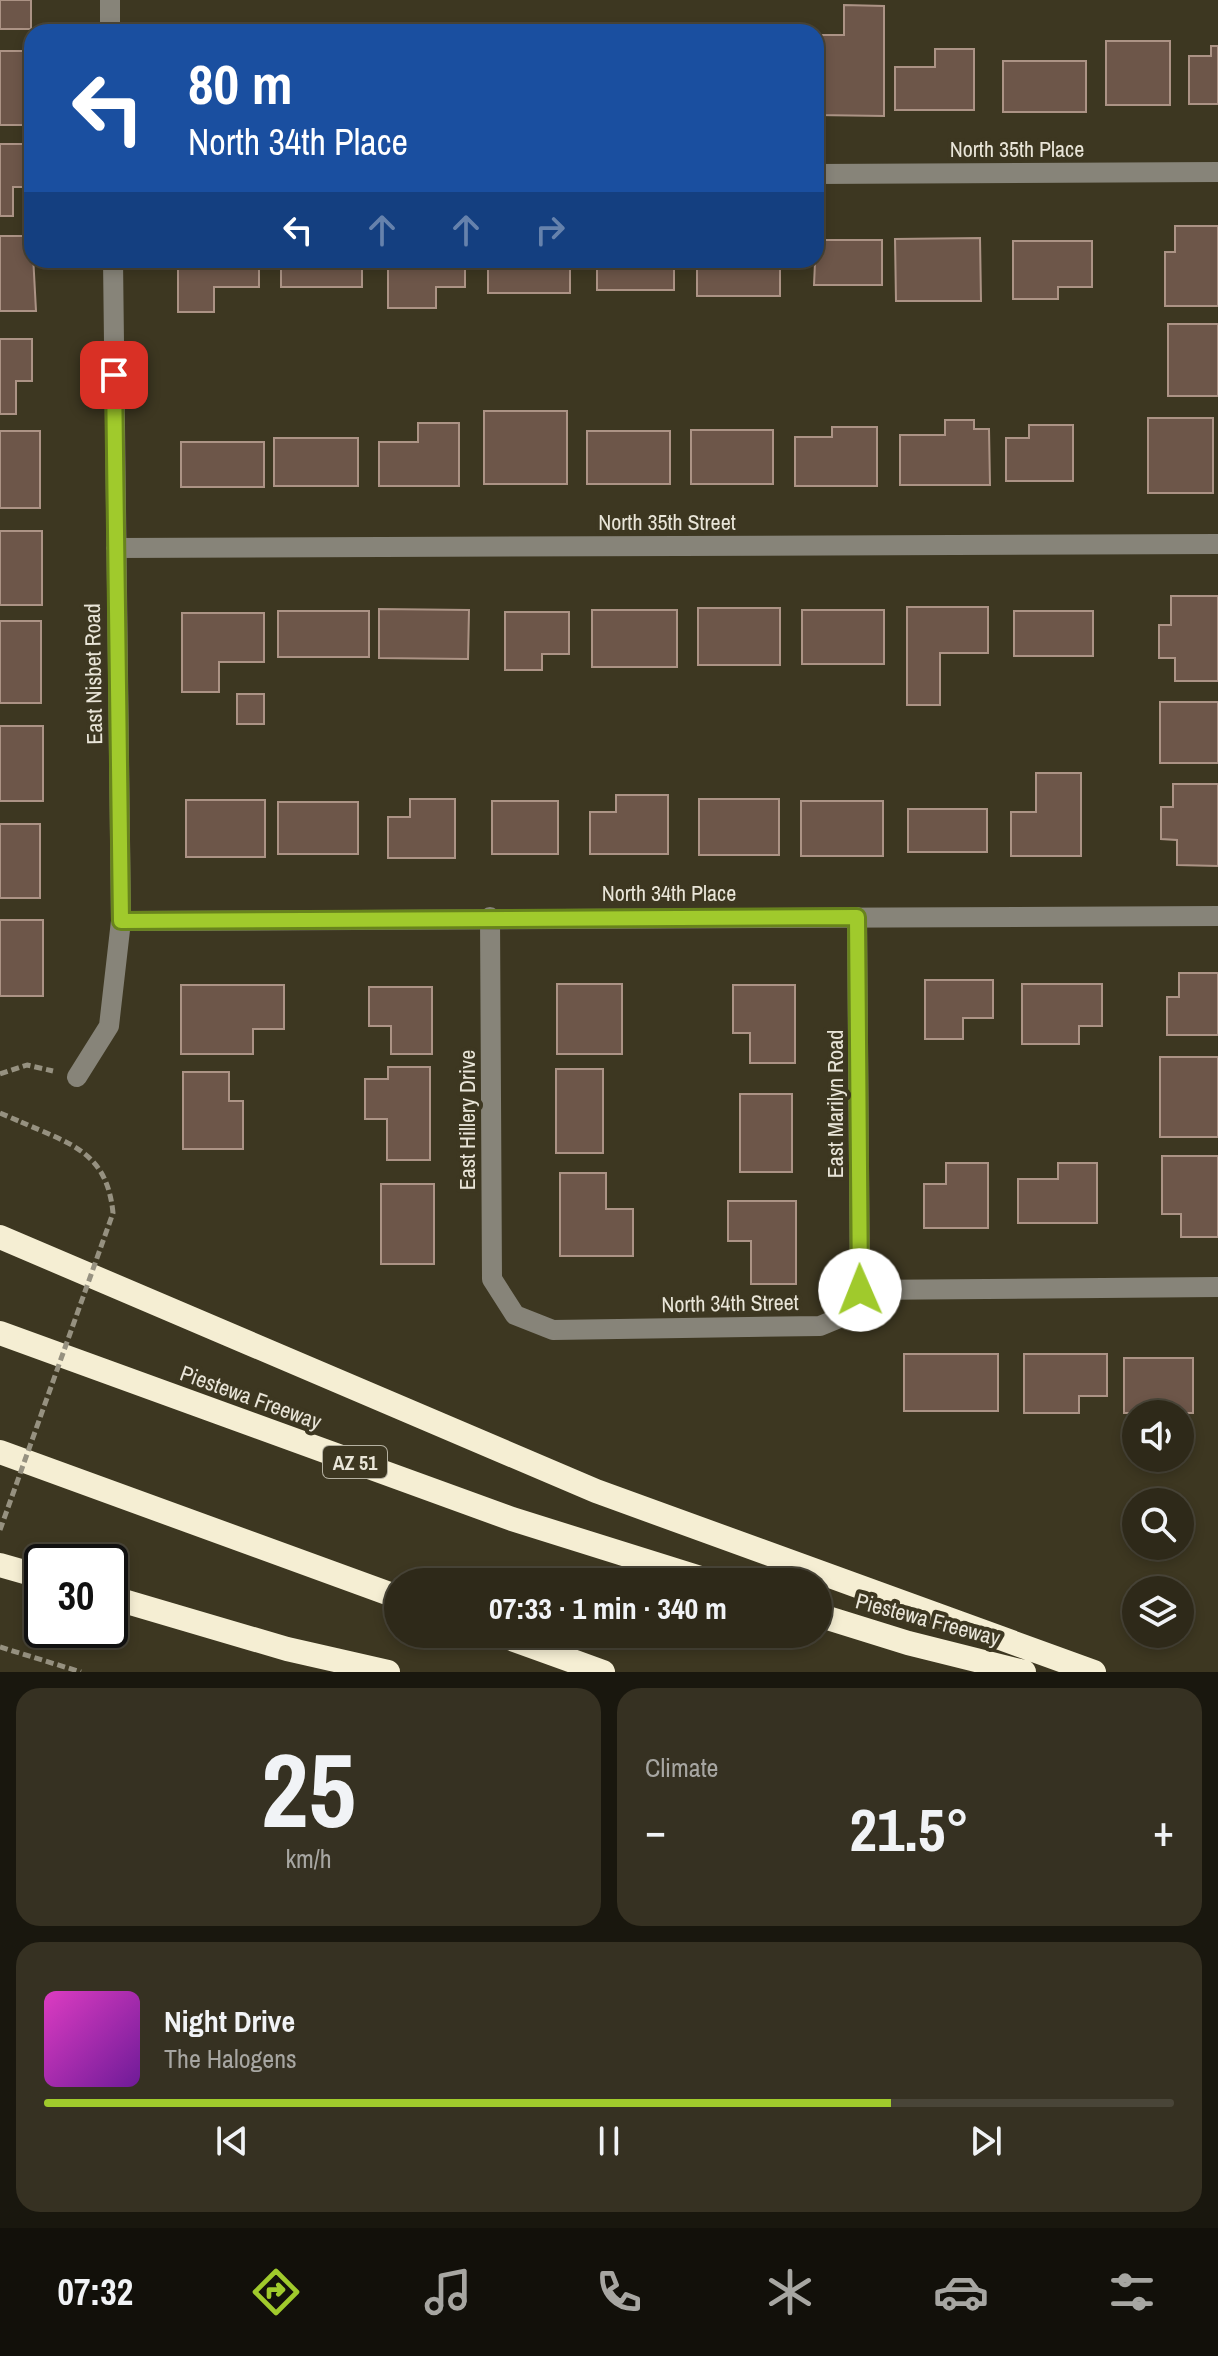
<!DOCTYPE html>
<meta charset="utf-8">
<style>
:root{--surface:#2e2919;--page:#363122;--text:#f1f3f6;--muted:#a7a6a2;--line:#494538;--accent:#a0ca2c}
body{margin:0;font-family:"Archivo Narrow",sans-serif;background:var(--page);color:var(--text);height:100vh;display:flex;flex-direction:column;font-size:30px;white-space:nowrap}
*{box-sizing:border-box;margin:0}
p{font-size:26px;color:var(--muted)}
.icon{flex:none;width:44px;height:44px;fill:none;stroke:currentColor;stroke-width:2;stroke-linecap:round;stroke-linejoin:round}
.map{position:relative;height:1672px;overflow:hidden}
.details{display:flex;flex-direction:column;gap:16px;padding:16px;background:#19170e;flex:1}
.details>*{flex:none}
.guide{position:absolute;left:24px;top:24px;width:800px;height:244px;border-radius:24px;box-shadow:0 4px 12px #0003,0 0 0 2px var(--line);background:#1a4fa0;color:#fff;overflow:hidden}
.controls{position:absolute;left:1122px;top:1400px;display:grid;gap:16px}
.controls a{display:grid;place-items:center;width:72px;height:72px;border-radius:50%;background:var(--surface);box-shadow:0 4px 12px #0003,0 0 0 2px var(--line);font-size:40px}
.speed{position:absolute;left:24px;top:1544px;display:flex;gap:16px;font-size:40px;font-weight:700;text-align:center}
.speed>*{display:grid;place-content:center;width:104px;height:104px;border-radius:50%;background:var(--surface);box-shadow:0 4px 12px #0003,0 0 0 2px var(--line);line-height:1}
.speed .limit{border:4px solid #111;border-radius:12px;background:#fff;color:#111}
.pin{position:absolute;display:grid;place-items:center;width:68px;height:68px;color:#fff;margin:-34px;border-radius:16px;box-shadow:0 4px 12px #0006}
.me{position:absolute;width:88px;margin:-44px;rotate:359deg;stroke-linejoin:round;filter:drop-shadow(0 0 6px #0008)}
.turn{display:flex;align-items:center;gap:28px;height:168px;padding:0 32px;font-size:36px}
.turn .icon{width:104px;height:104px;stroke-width:2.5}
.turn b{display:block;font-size:56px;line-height:68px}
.lanes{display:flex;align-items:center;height:76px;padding:0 32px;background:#0003;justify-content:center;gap:40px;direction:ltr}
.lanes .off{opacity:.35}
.big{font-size:60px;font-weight:700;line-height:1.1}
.details .tile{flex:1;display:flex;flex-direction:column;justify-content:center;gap:12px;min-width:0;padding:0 28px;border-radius:24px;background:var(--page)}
.details .dial{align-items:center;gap:0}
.dial b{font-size:104px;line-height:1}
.song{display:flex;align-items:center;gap:24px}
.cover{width:96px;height:96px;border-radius:12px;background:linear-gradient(135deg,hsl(310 70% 55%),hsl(280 70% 35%))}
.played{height:8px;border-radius:4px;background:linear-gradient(90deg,var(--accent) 75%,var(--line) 75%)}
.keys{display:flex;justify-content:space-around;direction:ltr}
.heat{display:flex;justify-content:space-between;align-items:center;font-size:44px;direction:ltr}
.details .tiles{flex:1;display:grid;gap:16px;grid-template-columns:1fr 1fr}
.tile:last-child{grid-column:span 2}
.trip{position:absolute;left:384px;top:1568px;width:448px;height:80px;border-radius:40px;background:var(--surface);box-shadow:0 4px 12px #0003,0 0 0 2px var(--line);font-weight:700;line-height:80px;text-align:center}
.menu{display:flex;height:128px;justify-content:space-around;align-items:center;background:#12100a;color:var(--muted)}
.menu .icon{width:56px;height:56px}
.menu .on{color:var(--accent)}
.menu b{font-size:36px;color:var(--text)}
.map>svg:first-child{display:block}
.building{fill:#6d5649;stroke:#ac9385;stroke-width:2}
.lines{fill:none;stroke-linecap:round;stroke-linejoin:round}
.path{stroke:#969180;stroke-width:5;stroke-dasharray:8 4;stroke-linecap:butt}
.minor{stroke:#878479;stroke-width:20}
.highway{stroke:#f5eed3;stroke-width:24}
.path-bridge{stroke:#969180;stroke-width:5;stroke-dasharray:8 4;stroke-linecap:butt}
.route-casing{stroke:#68831d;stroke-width:20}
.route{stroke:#a0ca2c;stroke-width:14}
.labels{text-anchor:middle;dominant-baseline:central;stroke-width:8;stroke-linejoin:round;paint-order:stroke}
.shield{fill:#3d3721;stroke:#b5b1a1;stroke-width:2}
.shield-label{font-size:20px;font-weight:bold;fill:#e9e5d8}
.street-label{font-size:22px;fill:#e9e5d8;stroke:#3d3721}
</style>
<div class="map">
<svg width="1218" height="1672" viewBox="0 0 1218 1672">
<rect width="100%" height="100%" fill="#3d3721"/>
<path class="building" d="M0 0H31V29H0Z
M844 5 884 6V116L816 115V35H844Z
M1106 41H1170V105H1106Z
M1211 46H1218V104H1189V56H1211Z
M935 49H974V110H895V67H935Z
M0 51H28L29 125H0Z
M1003 61H1086V112H1003Z
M0 144H31V187H13V216H0Z
M1175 226H1218V306H1165V252H1175Z
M0 236H32L36 311H0Z
M980 238 981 301H896L895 239Z
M816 240H882V285H814Z
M1013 241H1092V287H1058V299H1013Z
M178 260H259V287H214V312H178Z
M281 260H362V287H281Z
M388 260H465V287H436V308H388Z
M488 260H570V293H488Z
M597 260H674V290H597Z
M697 260H780V296H697Z
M1168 324H1218V396H1168Z
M0 339H32V381H16V414H0Z
M484 411H567V484H484Z
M1148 418H1213V493H1148Z
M945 420H974V429H989L990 485H900V435H945Z
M418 423H459V486H379V442H418Z
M1029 425H1073V481H1006V438H1029Z
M832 427H877V486H795V437H832Z
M691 430H773V484H691Z
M0 431H40V508H0Z
M587 431H670V484H587Z
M274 438H358V486H274Z
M181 442H264V487H181Z
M0 531H42V605H0Z
M1171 596H1218V681H1175V658H1159V625H1171Z
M907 607H988V653H940V705H907Z
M698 608H780V665H698Z
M379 609 469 610 468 659 379 658Z
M592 610H677V667H592Z
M802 610H884V664H802Z
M278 611H369V657H278Z
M1014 611H1093V656H1014Z
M505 612H569V654H542V670H505Z
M182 613H264V662H219V692H182Z
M0 621H41V703H0Z
M237 694H264V724H237Z
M1160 702H1218V763H1160Z
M0 726H43V801H0Z
M1036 773H1081V856H1011V812H1036Z
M1173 784H1218V866L1177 865V840L1161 839V807H1173Z
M616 795H668V854H590V812H616Z
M410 799H455V858H388V817H410Z
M699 799H779V855H699Z
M186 800H265V857H186Z
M492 801H558V854H492Z
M801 801H883V856H801Z
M278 802H358V854H278Z
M908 809H987V852H908Z
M0 824H40V898H0Z
M0 920H43V996H0Z
M1179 973H1218V1035H1167V997H1179Z
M925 980H993V1018H963V1039H925Z
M557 984H622V1054H557Z
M1022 984H1102V1026H1079V1044H1022Z
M181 985H284V1029H253V1054H181Z
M733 985H795V1063H750V1033H733Z
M369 987H432V1054H391V1026H369Z
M1160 1057H1218V1137H1160Z
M388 1067H430V1160H387V1119H365V1079H388Z
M556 1069H603V1153H556Z
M183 1072H229V1101H243V1149H183Z
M740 1094H792V1172H740Z
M1162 1156H1218V1237H1181V1214H1162Z
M946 1163H988V1228H924V1184H946Z
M1058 1163H1097V1223H1018V1179H1058Z
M560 1173H606V1209H633V1256H560Z
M381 1184H434V1264H381Z
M728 1201H796V1284H751V1241H728Z
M904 1354H998V1411H904Z
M1024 1354H1107V1396H1079V1413H1024Z
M1124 1358H1193V1413H1124Z"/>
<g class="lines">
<path class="path" d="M0 1074 27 1065 53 1071
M0 1113 21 1122
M0 1647 81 1672"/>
<path class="minor" d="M110 0V32
M816 174 1218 172
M116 548 1218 544
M490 917 492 1279 515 1315 553 1330 820 1326 849 1314 860 1290 1218 1287
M857 917 860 1290
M121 921 1218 916
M77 1077 109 1026 121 921 113 260"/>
<path class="highway" d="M0 1237 596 1491 1094 1672
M0 1333 512 1519 713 1582
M0 1452 398 1597
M0 1565 42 1577
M110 1597 287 1649 388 1672
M818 1615 908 1643 1024 1672
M498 1634 603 1672"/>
<path class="path-bridge" d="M0 1530 113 1213C107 1152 71 1144 21 1122"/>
</g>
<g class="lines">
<g class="route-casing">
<path id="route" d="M114 375 121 921 857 917 860 1290"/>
</g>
<use href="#route" class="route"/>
</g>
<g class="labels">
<rect class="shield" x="323" y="1446" width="64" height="32" rx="6"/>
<g class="shield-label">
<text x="355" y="1462">AZ 51</text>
</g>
<g class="street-label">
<text x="1017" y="149">North 35th Place</text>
<text x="667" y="522">North 35th Street</text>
<text transform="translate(93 674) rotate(-91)">East Nisbet Road</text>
<text x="669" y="893">North 34th Place</text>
<text transform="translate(835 1104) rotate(-90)">East Marilyn Road</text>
<text transform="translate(467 1120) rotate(-90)">East Hillery Drive</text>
<text transform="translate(730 1303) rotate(-1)">North 34th Street</text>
<text transform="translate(251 1397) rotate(20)">Piestewa Freeway</text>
<text transform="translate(928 1619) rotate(15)">Piestewa Freeway</text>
</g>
</g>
</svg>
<div class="controls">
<a><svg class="icon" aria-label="sound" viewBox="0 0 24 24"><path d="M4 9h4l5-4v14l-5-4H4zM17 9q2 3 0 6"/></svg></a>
<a><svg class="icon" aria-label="search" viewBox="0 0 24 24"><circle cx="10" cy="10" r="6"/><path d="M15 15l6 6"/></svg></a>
<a><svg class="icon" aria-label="layers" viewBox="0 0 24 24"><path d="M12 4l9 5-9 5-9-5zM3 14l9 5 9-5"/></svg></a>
</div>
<div class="speed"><div class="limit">30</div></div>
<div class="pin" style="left:114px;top:375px;background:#d93025"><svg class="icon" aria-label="arrive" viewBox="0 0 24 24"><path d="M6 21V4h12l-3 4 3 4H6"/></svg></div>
<svg class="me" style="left:860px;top:1290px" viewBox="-20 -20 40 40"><circle r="19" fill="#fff"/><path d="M0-13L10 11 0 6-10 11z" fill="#a0ca2c"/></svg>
<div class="trip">07:33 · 1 min · 340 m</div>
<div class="guide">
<div class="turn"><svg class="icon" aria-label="left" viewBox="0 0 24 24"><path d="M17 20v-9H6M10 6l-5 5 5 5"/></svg><div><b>80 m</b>North 34th Place</div></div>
<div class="lanes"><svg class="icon" aria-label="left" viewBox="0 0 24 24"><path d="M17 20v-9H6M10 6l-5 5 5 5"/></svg><svg class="icon off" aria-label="ahead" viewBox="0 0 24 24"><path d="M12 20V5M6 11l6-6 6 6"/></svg><svg class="icon off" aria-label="ahead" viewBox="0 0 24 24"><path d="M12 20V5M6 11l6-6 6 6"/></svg><svg class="icon off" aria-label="right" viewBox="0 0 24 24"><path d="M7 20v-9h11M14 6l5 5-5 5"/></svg></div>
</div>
</div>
<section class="details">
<div class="tiles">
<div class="tile dial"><b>25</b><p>km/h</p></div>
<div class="tile"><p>Climate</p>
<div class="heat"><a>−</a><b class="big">21.5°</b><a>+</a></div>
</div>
<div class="tile">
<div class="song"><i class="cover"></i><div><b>Night Drive</b><p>The Halogens</p></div></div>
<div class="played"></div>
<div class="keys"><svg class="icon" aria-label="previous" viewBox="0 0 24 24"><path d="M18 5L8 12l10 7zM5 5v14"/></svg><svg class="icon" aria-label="pause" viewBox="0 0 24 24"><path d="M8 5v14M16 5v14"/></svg><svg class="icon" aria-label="next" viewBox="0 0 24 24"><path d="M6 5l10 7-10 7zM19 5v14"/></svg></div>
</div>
</div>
</section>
<nav class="menu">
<b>07:32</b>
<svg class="icon on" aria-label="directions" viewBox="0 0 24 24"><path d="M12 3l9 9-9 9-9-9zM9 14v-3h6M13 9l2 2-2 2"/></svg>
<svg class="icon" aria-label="music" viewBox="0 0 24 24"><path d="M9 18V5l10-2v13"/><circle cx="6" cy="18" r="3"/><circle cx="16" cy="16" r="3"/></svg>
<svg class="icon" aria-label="phone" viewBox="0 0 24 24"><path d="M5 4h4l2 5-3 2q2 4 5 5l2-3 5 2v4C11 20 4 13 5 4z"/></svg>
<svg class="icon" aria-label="climate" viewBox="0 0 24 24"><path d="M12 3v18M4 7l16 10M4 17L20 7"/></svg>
<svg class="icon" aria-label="car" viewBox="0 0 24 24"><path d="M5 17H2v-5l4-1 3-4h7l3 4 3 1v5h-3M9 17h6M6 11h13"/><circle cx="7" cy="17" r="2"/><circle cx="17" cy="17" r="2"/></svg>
<svg class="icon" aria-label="filters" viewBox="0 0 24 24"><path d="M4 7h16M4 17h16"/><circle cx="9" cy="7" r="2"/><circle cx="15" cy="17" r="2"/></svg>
</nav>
